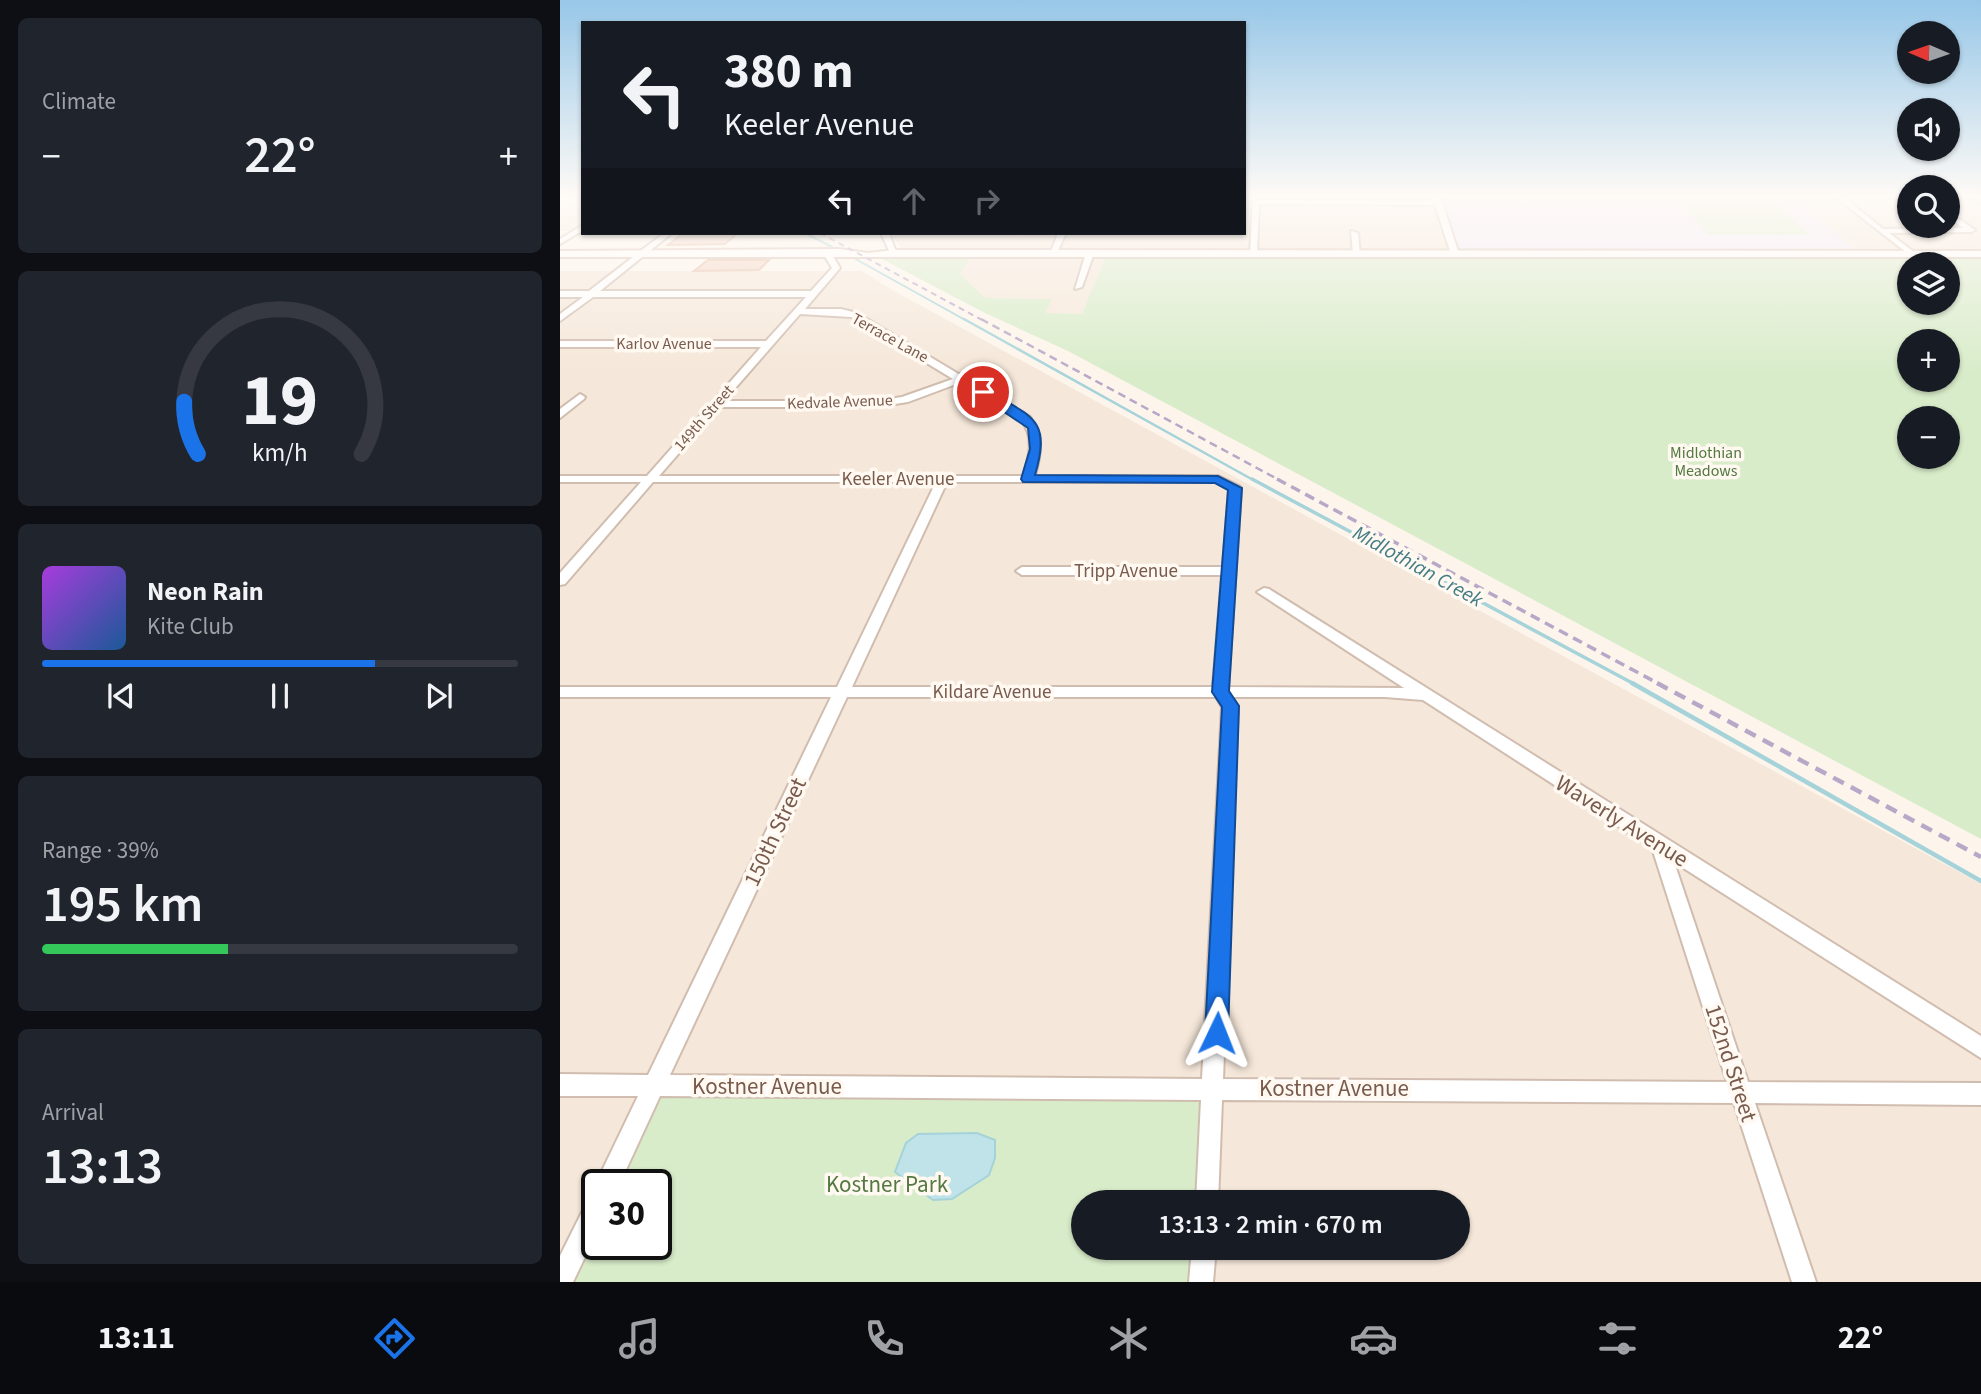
<!DOCTYPE html>
<meta charset="utf-8">
<style>
:root{--surface:#171b24;--page:#20242c;--text:#f1f3f6;--muted:#9ea1a6;--line:#363941;--accent:#1a73e8}
body{margin:0;font-family:"Source Sans 3",sans-serif;background:var(--page);color:var(--text);height:100vh;display:flex;flex-direction:column;font-size:26px;white-space:nowrap}
*{box-sizing:border-box;margin:0}
p{font-size:23px;color:var(--muted)}
.icon{flex:none;width:38px;height:38px;fill:none;stroke:currentColor;stroke-width:2;stroke-linecap:round;stroke-linejoin:round}
.map{position:relative;flex:1;overflow:hidden}
.panel{display:flex;flex-direction:column;gap:18px;padding:18px;background:#0d0f14;width:560px}
.panel>*{flex:none}
.banner{position:absolute;left:21px;top:21px;width:665px;height:214px;border-radius:0px;box-shadow:0 2px 5px #0004;background:#171b24;color:var(--text);overflow:hidden}
.needle{width:46px;rotate:272deg}
.tools{position:absolute;left:1337px;top:21px;display:grid;gap:14px}
.tools a{display:grid;place-items:center;width:63px;height:63px;border-radius:50%;background:var(--surface);box-shadow:0 2px 5px #0004;font-size:35px}
.speed{position:absolute;left:21px;top:1169px;display:flex;gap:14px;font-size:35px;font-weight:700;text-align:center}
.speed>*{display:grid;place-content:center;width:91px;height:91px;border-radius:50%;background:var(--surface);box-shadow:0 2px 5px #0004;line-height:1}
.speed .limit{border:4px solid #111;border-radius:10px;background:#fff;color:#111}
.pin{position:absolute;display:grid;place-items:center;width:60px;height:60px;color:#fff;margin:-30px;border:4px solid #fff;border-radius:50%;box-shadow:0 2px 7px #0007}
.me{position:absolute;width:77px;margin:-38px;rotate:2deg;stroke-linejoin:round;filter:drop-shadow(0 0 5px #0008)}
.turn{display:flex;align-items:center;gap:24px;height:147px;padding:0 28px;font-size:32px}
.turn .icon{width:91px;height:91px;stroke-width:2.5}
.turn b{display:block;font-size:49px;line-height:60px}
.lanes{display:flex;align-items:center;height:66px;padding:0 28px;background:#0003;justify-content:center;gap:35px;direction:ltr}
.lanes .off{opacity:.35}
.big{font-size:52px;font-weight:600;line-height:1.1}
.panel .card{flex:1;display:flex;flex-direction:column;justify-content:center;gap:10px;min-width:0;padding:0 24px;border-radius:10px;background:var(--page)}
.panel .dial{align-items:center;gap:0}
.dial svg{height:182px;overflow:visible;fill:none;stroke:var(--line);stroke-width:7;stroke-linecap:round;text-anchor:middle}
.dial text{fill:var(--text);stroke:none}
.song{display:flex;align-items:center;gap:21px}
.cover{width:84px;height:84px;border-radius:10px;background:linear-gradient(135deg,hsl(280 70% 55%),hsl(210 70% 35%))}
.played{height:7px;border-radius:4px;background:linear-gradient(90deg,var(--accent) 70%,var(--line) 70%)}
.keys{display:flex;justify-content:space-around;direction:ltr}
.heat{display:flex;justify-content:space-between;align-items:center;font-size:38px;direction:ltr}
.charge{height:10px;border-radius:5px;background:linear-gradient(90deg,#34c759 39%,var(--line) 0)}
.trip{position:absolute;left:511px;top:1190px;width:399px;height:70px;border-radius:35px;background:var(--surface);box-shadow:0 2px 5px #0004;font-weight:600;line-height:70px;text-align:center}
.tab-bar{display:flex;height:112px;justify-content:space-around;align-items:center;background:#090b0e;color:var(--muted)}
.tab-bar .icon{width:49px;height:49px}
.tab-bar .selected{color:var(--accent)}
.tab-bar b{font-size:32px;color:var(--text)}
main{display:flex;flex:1;min-height:0}
.map>svg:first-child{display:block}
.residential{fill:#f5e7d9;fill-rule:evenodd}
.education{fill:#f2e7fa}
.green{fill:#d8ecc9;fill-rule:evenodd}
.water{fill:#bfe3e8;stroke:#a5d3d9;stroke-width:2}
.lines{fill:none;stroke-linecap:round;stroke-linejoin:round}
.stream-far3{stroke:#a5d3d9;stroke-width:2}
.stream-far2{stroke:#a5d3d9;stroke-width:2.5}
.stream-far1{stroke:#a5d3d9;stroke-width:3.5}
.stream{stroke:#a5d3d9;stroke-width:4.5}
.building{fill:#f3d4c3;stroke:#e5baa3;stroke-width:2}
.street-casing{stroke:#d0bdaf;stroke-width:4}
.secondary-casing{stroke:#d6bfb0;stroke-width:4}
.street{fill:#fff;fill-rule:evenodd}
.secondary{fill:#fff;fill-rule:evenodd}
.rail-far3{stroke:#b8a8c8;stroke-width:2;stroke-dasharray:6 4.5;stroke-linecap:butt}
.rail-far2{stroke:#b8a8c8;stroke-width:2.5;stroke-dasharray:8 5;stroke-linecap:butt}
.rail-far1{stroke:#b8a8c8;stroke-width:3.5;stroke-dasharray:10 6;stroke-linecap:butt}
.rail{stroke:#b8a8c8;stroke-width:4.5;stroke-dasharray:12 8;stroke-linecap:butt}
.route{fill:#1a73e8;stroke:#114b97;stroke-width:2}
.labels{text-anchor:middle;dominant-baseline:central;stroke-width:7;stroke-linejoin:round;paint-order:stroke}
.far-street-label{font-size:16px;fill:#795b4d;stroke:#fff9f2}
.far-park-label{font-size:16px;fill:#547941;stroke:#fff9f2}
.street-label{font-size:19px;fill:#795b4d;stroke:#fff9f2}
.water-label{font-size:21px;font-style:italic;fill:#437c85;stroke:#fff9f2}
.near-street-label{font-size:23px;fill:#795b4d;stroke:#fff9f2}
.near-park-label{font-size:23px;fill:#547941;stroke:#fff9f2}
</style>
<main>
<section class="panel">
<div class="card"><p>Climate</p>
<div class="heat"><a>−</a><b class="big">22°</b><a>+</a></div>
</div>
<div class="card dial"><svg viewBox="0 0 100 80">
<path d="M14 69A42 42 0 1 1 86 69"/>
<path d="M14 69A42 42 0 0 1 8 46" stroke="#1a73e8"/>
<text x="50" y="56" font-size="32" font-weight="700">19</text>
<text x="50" y="72" font-size="11">km/h</text>
</svg></div>
<div class="card">
<div class="song"><i class="cover"></i><div><b>Neon Rain</b><p>Kite Club</p></div></div>
<div class="played"></div>
<div class="keys"><svg class="icon" aria-label="previous" viewBox="0 0 24 24"><path d="M18 5L8 12l10 7zM5 5v14"/></svg><svg class="icon" aria-label="pause" viewBox="0 0 24 24"><path d="M8 5v14M16 5v14"/></svg><svg class="icon" aria-label="next" viewBox="0 0 24 24"><path d="M6 5l10 7-10 7zM19 5v14"/></svg></div>
</div>
<div class="card"><p>Range · 39%</p><b class="big">195 km</b><div class="charge"></div></div>
<div class="card"><p>Arrival</p><b class="big">13:13</b></div>
</section>
<div class="map">
<svg width="1421" height="1282" viewBox="0 0 1421 1282">
<rect width="100%" height="100%" fill="#fdf5eb"/>
<path class="residential" d="M23 196V233H104H18L19 231H0V209Z
M684 196H880L901 248 548 251 522 314 485 313 491 299 425 298 400 274 415 248H341L330 233H684Z
M1233 196H1349V226H1388V196H1421V251L1296 250Z
M0 271H302L334 291 1421 884V1282H0ZM37 1185H96V1244H37ZM523 1202H898V1248H523Z"/>
<path class="education" d="M880 196H1233L1296 250 903 249 898 246Z"/>
<path class="green" d="M1117 200H1211L1250 235H1149Z
M546 255 1421 258V839L508 351 425 313 322 259 411 256 400 274 425 298 492 299 485 313 522 314ZM1349 264H1388V303H1349ZM1349 341H1388V380H1349ZM1349 418H1388V457H1349Z
M95 1085 654 1088 647 1202H523V1248H644L642 1282H0L37 1206V1244H96V1185H47Z"/>
<path class="water" d="M358 1134 417 1133 435 1140V1158L429 1175 392 1199 373 1200 335 1172 346 1143Z"/>
<g class="lines">
<path class="stream-far3" d="M245 233 272 247
M292 257 407 321"/>
<path class="stream-far2" d="M404 319 695 481"/>
<path class="stream-far1" d="M692 479 1076 685"/>
<path class="stream" d="M1072 683 1421 881"/>
</g>
<path class="building" d="M123 233H149L177 234 165 244 108 245Z
M148 260H209L199 270 134 271Z"/>
<g class="lines">
<g class="street-casing">
<path id="street" d="M693 196H699V200L874 201 873 196H880L899 254 895 256 891 254 875 205 699 204 697 253 690 255Z
M1274 196H1282L1323 229 1403 228 1388 216V211L1415 230 1411 232 1329 233 1354 252V256H1351Z
M1411 196H1419L1421 203Z
M23 225V230L0 244V239Z
M791 231 798 233 800 256 793 254Z
M104 233H112L40 291H251L272 268 263 253 270 251 280 268 245 309H281L297 313 470 417C484 437 481 453 475 476H658L679 486 681 488 668 687 844 688 697 592 704 588 709 589 1421 1036V1058L1114 862 1188 1082 1421 1083V1105L1195 1103 1256 1282H1232L1174 1103 662 1100 658 1202H636L641 1100 100 1096 59 1185H37V1188L36 1185 39 1177 78 1096H0V1074L88 1075 271 697H0V687H277L376 482H93L5 584 0 585V573L81 482H0V476H87L201 347H0V341H206L246 297H33L0 321V314L23 297H0V291H29ZM240 314 291 317 393 379 342 397 315 401H164ZM399 383 462 421C475 439 469 457 463 476H99L159 407H315L348 402ZM387 482H656L669 489 663 567H462L456 571 462 575H662L653 687H292ZM287 697H656L662 707 642 1079 110 1075ZM672 697H825L863 700 1092 848 1167 1082 663 1079 678 706Z
M321 233H329L337 255H331Z
M498 233H506L496 255H490Z
M530 251 534 253 522 287 515 289 526 253Z
M20 394 25 397 24 399 0 418V409Z
M37 1195V1232L13 1282H0V1256L29 1198Z
M632 1248H656L653 1282H629Z"/>
</g>
<g class="secondary-casing">
<path id="secondary" d="M279 249 308 253 334 250 1421 251V257H0V251Z"/>
</g>
<use href="#street" class="street"/>
<use href="#secondary" class="secondary"/>
<path class="rail-far3" d="M260 233 424 321"/>
<path class="rail-far2" d="M421 319 721 481"/>
<path class="rail-far1" d="M717 479 1101 685"/>
<path class="rail" d="M1097 683 1421 857"/>
</g>
<linearGradient id="sky" x2="0" y2="1"><stop stop-color="#97c7e8"/><stop offset="0.52" stop-color="#fefaf6"/><stop offset="1" stop-color="#fefaf6" stop-opacity="0"/></linearGradient>
<rect width="1421" height="376" fill="url(#sky)"/>
<path class="route" d="M419 390H427C471 417 492 418 475 475L658 476 682 488 669 691 679 706 668 1033 665 1041 657 1044 648 1041 645 1033 662 707 652 692 668 490 655 483 463 482 461 479 470 449 468 428 419 395Z"/>
<g class="labels">
<g class="far-street-label">
<text transform="translate(330 338) rotate(29)">Terrace Lane</text>
<text x="104" y="344">Karlov Avenue</text>
<text transform="translate(280 402) rotate(-2)">Kedvale Avenue</text>
<text transform="translate(144 418) rotate(-49)">149th Street</text>
</g>
<g class="far-park-label">
<text x="1146" y="453">Midlothian<tspan x="1146" dy="18">Meadows</tspan></text>
</g>
<g class="street-label">
<text x="338" y="479">Keeler Avenue</text>
<text x="566" y="571">Tripp Avenue</text>
<text x="432" y="692">Kildare Avenue</text>
</g>
<g class="water-label">
<text transform="translate(858 566) rotate(29)">Midlothian Creek</text>
</g>
<g class="near-street-label">
<text transform="translate(1062 821) rotate(32)">Waverly Avenue</text>
<text transform="translate(215 832) rotate(-65)">150th Street</text>
<text transform="translate(1171 1063) rotate(72)">152nd Street</text>
<text x="207" y="1086">Kostner Avenue</text>
<text x="774" y="1088">Kostner Avenue</text>
</g>
<g class="near-park-label">
<text x="327" y="1184">Kostner Park</text>
</g>
</g>
</svg>
<div class="tools">
<a><svg class="needle" viewBox="-14 -14 28 28"><path d="M0-13l5 13h-10z" fill="#e53935"/><path d="M0 13l5-13h-10z" fill="#9ea1a6"/></svg></a>
<a><svg class="icon" aria-label="sound" viewBox="0 0 24 24"><path d="M4 9h4l5-4v14l-5-4H4zM17 9q2 3 0 6"/></svg></a>
<a><svg class="icon" aria-label="search" viewBox="0 0 24 24"><circle cx="10" cy="10" r="6"/><path d="M15 15l6 6"/></svg></a>
<a><svg class="icon" aria-label="layers" viewBox="0 0 24 24"><path d="M12 4l9 5-9 5-9-5zM3 14l9 5 9-5"/></svg></a>
<a>+</a>
<a>−</a>
</div>
<div class="speed"><div class="limit">30</div></div>
<div class="pin" style="left:423px;top:392px;background:#d93025"><svg class="icon" aria-label="arrive" viewBox="0 0 24 24"><path d="M6 21V4h12l-3 4 3 4H6"/></svg></div>
<svg class="me" style="left:657px;top:1033px" viewBox="-20 -20 40 40"><path d="M0-17L14 15 0 8-14 15z" fill="#1a73e8" stroke="#fff" stroke-width="4"/></svg>
<div class="trip">13:13 · 2 min · 670 m</div>
<div class="banner">
<div class="turn"><svg class="icon" aria-label="left" viewBox="0 0 24 24"><path d="M17 20v-9H6M10 6l-5 5 5 5"/></svg><div><b>380 m</b>Keeler Avenue</div></div>
<div class="lanes"><svg class="icon" aria-label="left" viewBox="0 0 24 24"><path d="M17 20v-9H6M10 6l-5 5 5 5"/></svg><svg class="icon off" aria-label="ahead" viewBox="0 0 24 24"><path d="M12 20V5M6 11l6-6 6 6"/></svg><svg class="icon off" aria-label="right" viewBox="0 0 24 24"><path d="M7 20v-9h11M14 6l5 5-5 5"/></svg></div>
</div>
</div>
</main>
<nav class="tab-bar">
<b>13:11</b>
<svg class="icon selected" aria-label="directions" viewBox="0 0 24 24"><path d="M12 3l9 9-9 9-9-9zM9 14v-3h6M13 9l2 2-2 2"/></svg>
<svg class="icon" aria-label="music" viewBox="0 0 24 24"><path d="M9 18V5l10-2v13"/><circle cx="6" cy="18" r="3"/><circle cx="16" cy="16" r="3"/></svg>
<svg class="icon" aria-label="phone" viewBox="0 0 24 24"><path d="M5 4h4l2 5-3 2q2 4 5 5l2-3 5 2v4C11 20 4 13 5 4z"/></svg>
<svg class="icon" aria-label="climate" viewBox="0 0 24 24"><path d="M12 3v18M4 7l16 10M4 17L20 7"/></svg>
<svg class="icon" aria-label="car" viewBox="0 0 24 24"><path d="M5 17H2v-5l4-1 3-4h7l3 4 3 1v5h-3M9 17h6M6 11h13"/><circle cx="7" cy="17" r="2"/><circle cx="17" cy="17" r="2"/></svg>
<svg class="icon" aria-label="filters" viewBox="0 0 24 24"><path d="M4 7h16M4 17h16"/><circle cx="9" cy="7" r="2"/><circle cx="15" cy="17" r="2"/></svg>
<b>22°</b>
</nav>
